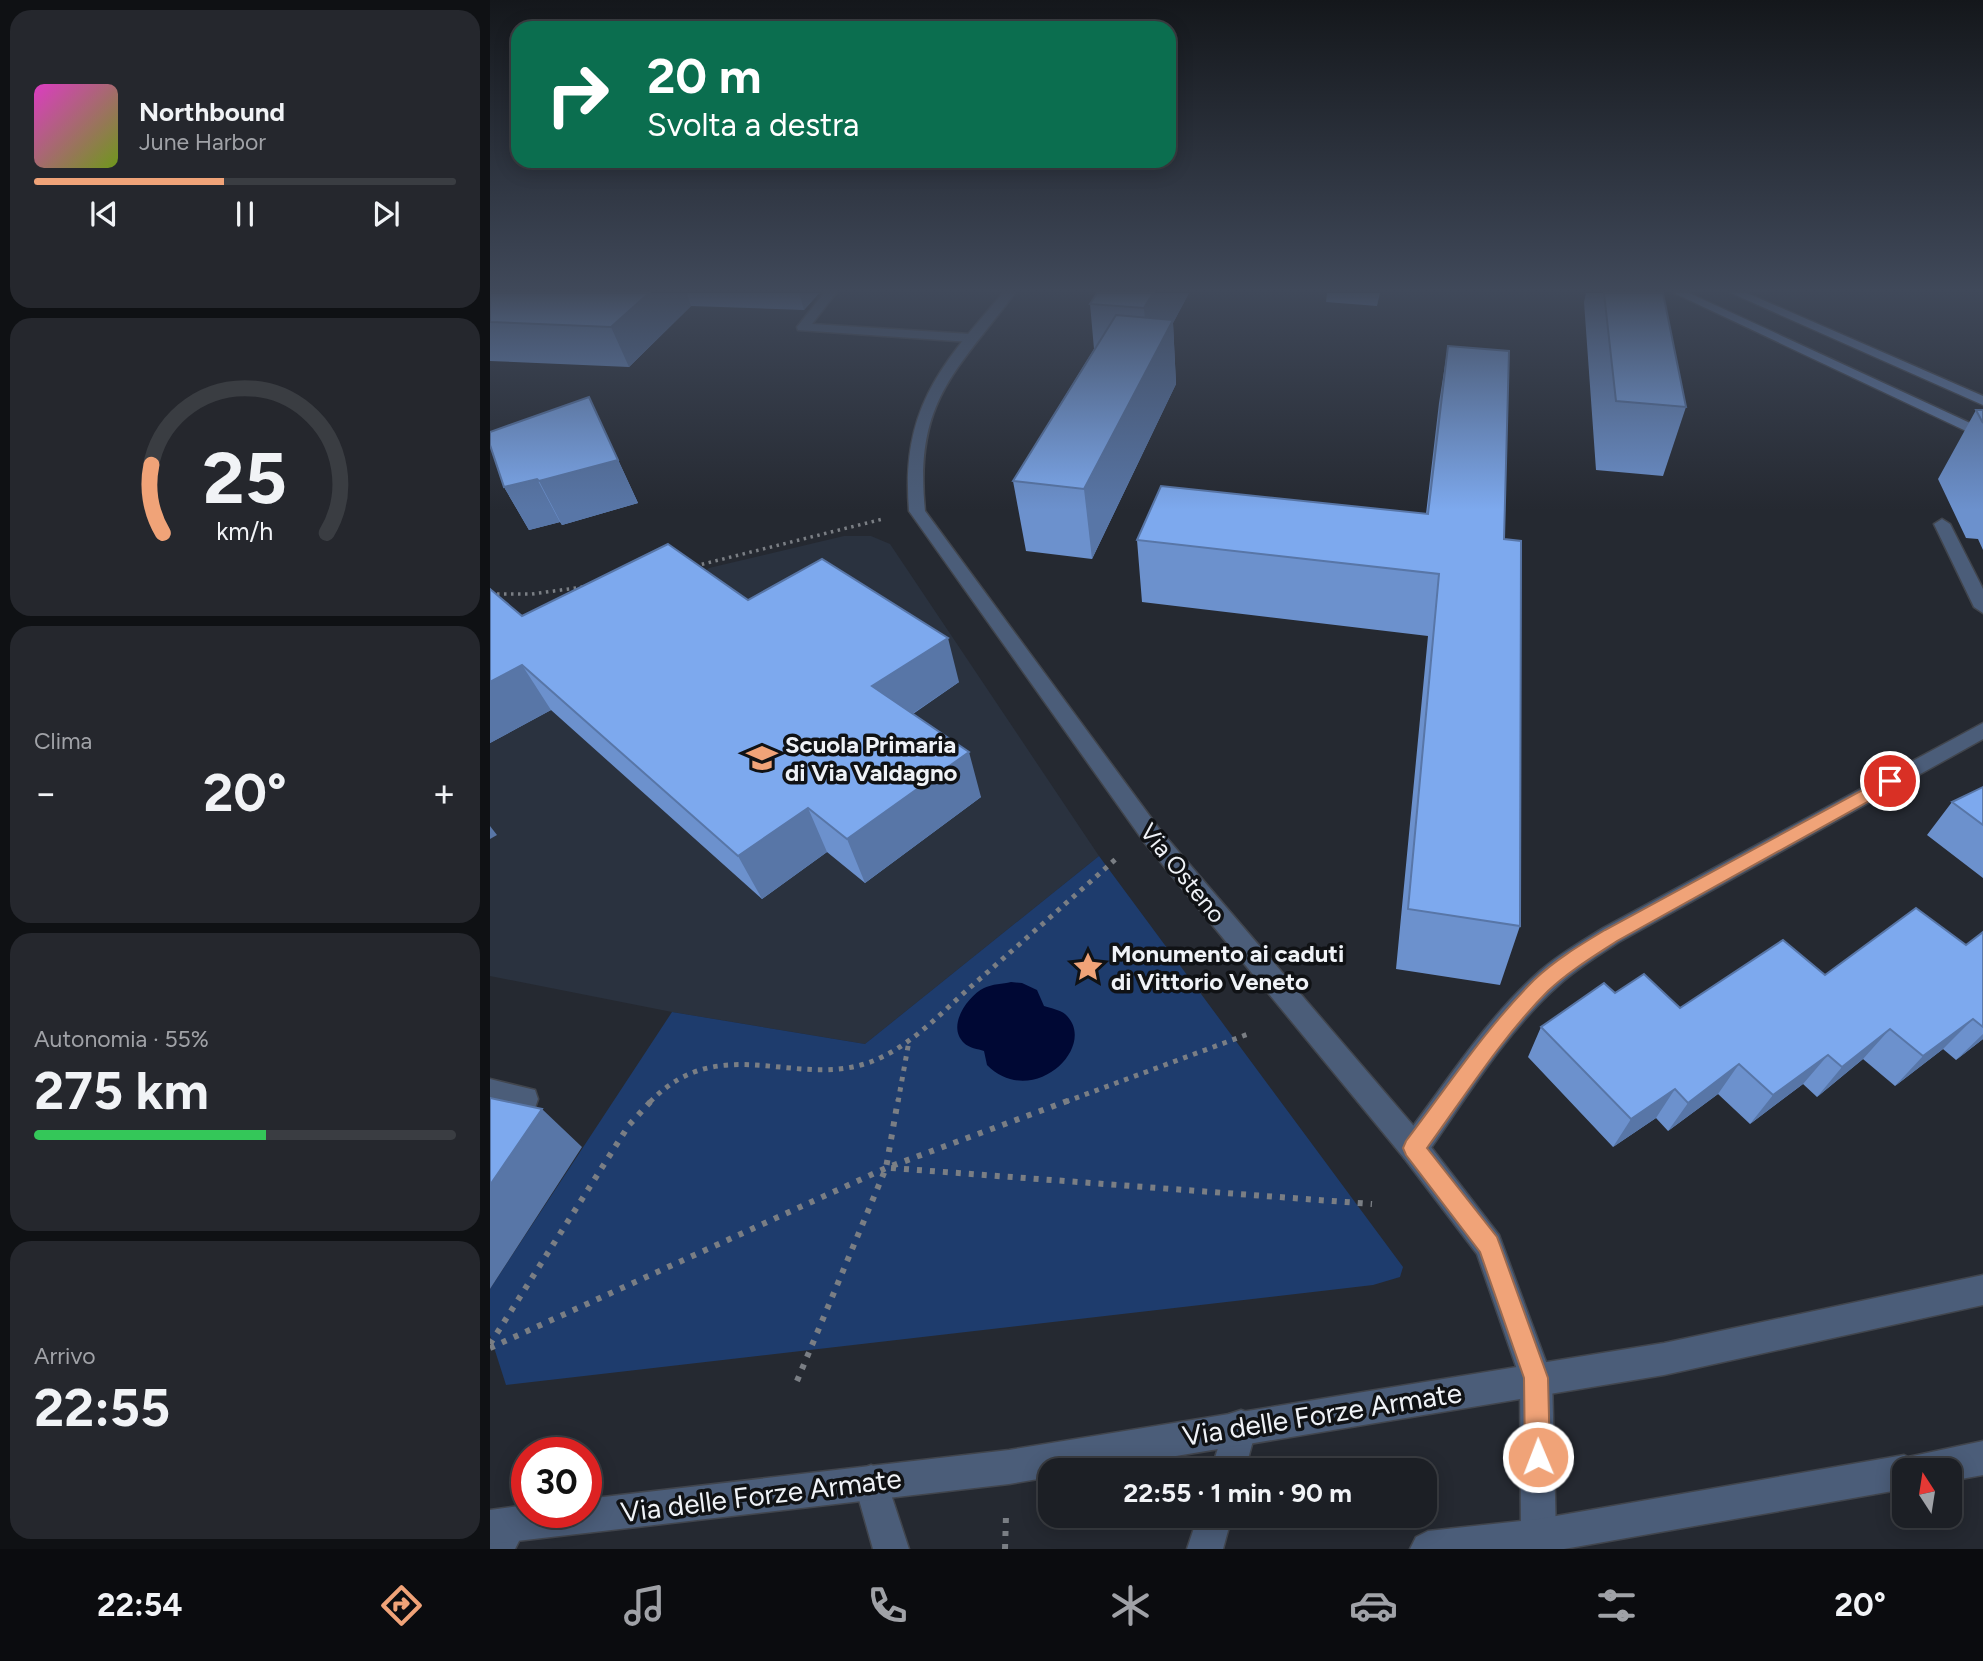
<!DOCTYPE html>
<html lang="it">
<meta charset="utf-8">
<style>
:root{--surface:#1c1f25;--page:#25272d;--text:#f1f3f6;--muted:#a0a2a7;--line:#3a3d42;--accent:#f0a378}
body{margin:0;font-family:Figtree,sans-serif;background:var(--page);color:var(--text);height:100vh;display:flex;flex-direction:column;font-size:26px;white-space:nowrap}
*{box-sizing:border-box;margin:0}
p{font-size:23px;color:var(--muted)}
.icon{flex:none;width:38px;height:38px;fill:none;stroke:currentColor;stroke-width:2;stroke-linecap:round;stroke-linejoin:round}
.map{position:relative;flex:1;overflow:hidden}
.drawer{display:flex;flex-direction:column;gap:10px;padding:10px;background:#0f1114;width:490px}
.drawer>*{flex:none}
.top-card{position:absolute;left:21px;top:21px;width:665px;height:147px;border-radius:21px;box-shadow:0 4px 18px #0003,0 0 0 2px var(--line);background:#0b6e4f;color:#fff;overflow:hidden}
.needle{width:46px;rotate:348deg}
.fabs{position:absolute;left:1402px;top:1458px;display:grid;gap:14px}
.fabs a{display:grid;place-items:center;width:70px;height:70px;border-radius:14px;background:var(--surface);box-shadow:0 4px 18px #0003,0 0 0 2px var(--line);font-size:35px}
.speed{position:absolute;left:21px;top:1437px;display:flex;gap:14px;font-size:35px;font-weight:700;text-align:center}
.speed>*{display:grid;place-content:center;width:91px;height:91px;border-radius:50%;background:var(--surface);box-shadow:0 4px 18px #0003,0 0 0 2px var(--line);line-height:1}
.speed .limit{border:10px solid #d22;background:#fff;color:#111}
.pin{position:absolute;display:grid;place-items:center;width:60px;height:60px;color:#fff;margin:-30px;border:4px solid #fff;border-radius:50%;box-shadow:0 2px 7px #0007}
.me{position:absolute;width:77px;margin:-38px;rotate:359deg;stroke-linejoin:round;filter:drop-shadow(0 0 5px #0008)}
.turn{display:flex;align-items:center;gap:24px;height:147px;padding:0 21px;font-size:32px}
.turn .icon{width:91px;height:91px;stroke-width:2.5}
.turn b{display:block;font-size:49px;line-height:60px}
.big{font-size:52px;font-weight:700;line-height:1.1}
.drawer .tile{flex:1;display:flex;flex-direction:column;justify-content:center;gap:10px;min-width:0;padding:0 24px;border-radius:21px;background:var(--page)}
.drawer .dial{align-items:center;gap:0}
.dial svg{height:182px;overflow:visible;fill:none;stroke:var(--line);stroke-width:7;stroke-linecap:round;text-anchor:middle}
.dial text{fill:var(--text);stroke:none}
.song{display:flex;align-items:center;gap:21px}
.cover{width:84px;height:84px;border-radius:10px;background:linear-gradient(135deg,hsl(310 70% 55%),hsl(80 70% 35%))}
.played{height:7px;border-radius:4px;background:linear-gradient(90deg,var(--accent) 45%,var(--line) 45%)}
.keys{display:flex;justify-content:space-around;direction:ltr}
.heat{display:flex;justify-content:space-between;align-items:center;font-size:38px;direction:ltr}
.charge{height:10px;border-radius:5px;background:linear-gradient(90deg,#34c759 55%,var(--line) 0)}
.trip{position:absolute;left:548px;top:1458px;width:399px;height:70px;border-radius:21px;background:var(--surface);box-shadow:0 4px 18px #0003,0 0 0 2px var(--line);font-weight:700;line-height:70px;text-align:center}
.tabs{display:flex;height:112px;justify-content:space-around;align-items:center;background:#0b0c0f;color:var(--muted)}
.tabs .icon{width:49px;height:49px}
.tabs .active{color:var(--accent)}
.tabs b{font-size:32px;color:var(--text)}
main{display:flex;flex:1;min-height:0}
.map>svg:first-child{display:block}
.built{fill:#2a323f}
.green{fill:#1e3c6d}
.water{fill:#000834}
.lines{fill:none;stroke-linecap:round;stroke-linejoin:round}
.service-casing{stroke:#41454d;stroke-width:3}
.minor-casing{stroke:#41454d;stroke-width:3}
.tertiary-casing{stroke:#41454d;stroke-width:3}
.secondary-casing{stroke:#41454d;stroke-width:3}
.path-far2{stroke:#7a7e84;stroke-width:3.5;stroke-dasharray:2.5 4.5;stroke-linecap:butt}
.path-far1{stroke:#7a7e84;stroke-width:5;stroke-dasharray:4.5 6;stroke-linecap:butt}
.path{stroke:#7a7e84;stroke-width:6;stroke-dasharray:5 8;stroke-linecap:butt}
.service{fill:#4b5d79;fill-rule:evenodd}
.minor{fill:#4b5d79;fill-rule:evenodd}
.tertiary{fill:#4b5d79;fill-rule:evenodd}
.secondary{fill:#5e79a6;fill-rule:evenodd}
.wall{fill:#6c91cd}
.shaded-wall{fill:#5876a7}
.building{fill:#7da9ee;stroke:#5876a7;stroke-width:2}
.route{fill:#f0a378;stroke:#9c6a4e;stroke-width:2}
.labels{text-anchor:middle;dominant-baseline:central;stroke-width:7;stroke-linejoin:round;paint-order:stroke}
.poi-label{font-size:24px;font-weight:bold;fill:#eff2f7;stroke:#101215;text-anchor:start}
.street-label{font-size:24px;fill:#eff2f7;stroke:#101215}
.near-street-label{font-size:28px;fill:#eff2f7;stroke:#101215}
</style>
<main>
<section class="drawer">
<div class="tile">
<div class="song"><i class="cover"></i><div><b>Northbound</b><p>June Harbor</p></div></div>
<div class="played"></div>
<div class="keys"><svg class="icon" aria-label="previous" viewBox="0 0 24 24"><path d="M18 5L8 12l10 7zM5 5v14"/></svg><svg class="icon" aria-label="pause" viewBox="0 0 24 24"><path d="M8 5v14M16 5v14"/></svg><svg class="icon" aria-label="next" viewBox="0 0 24 24"><path d="M6 5l10 7-10 7zM19 5v14"/></svg></div>
</div>
<div class="tile dial"><svg viewBox="0 0 100 80">
<path d="M14 69A42 42 0 1 1 86 69"/>
<path d="M14 69A42 42 0 0 1 9 39" stroke="#f0a378"/>
<text x="50" y="56" font-size="32" font-weight="700">25</text>
<text x="50" y="72" font-size="11">km/h</text>
</svg></div>
<div class="tile"><p>Clima</p>
<div class="heat"><a>−</a><b class="big">20°</b><a>+</a></div>
</div>
<div class="tile"><p>Autonomia · 55%</p><b class="big">275 km</b><div class="charge"></div></div>
<div class="tile"><p>Arrivo</p><b class="big">22:55</b></div>
</section>
<div class="map">
<svg width="1493" height="1549" viewBox="0 0 1493 1549">
<rect width="100%" height="100%" fill="#252931"/>
<path class="built" d="M354 536H381L400 544 609 856 375 1044 182 1012 0 976V621L198 588 219 568Z"/>
<path class="green" d="M609 856 913 1267 910 1277 883 1285 16 1385 0 1335V1289L182 1012 375 1044Z"/>
<path class="water" d="M521 982 532 983 547 990 554 1006C560 1008 570 1010 575 1014 610 1045 543 1111 497 1065L494 1051C488 1049 479 1048 474 1043 456 1026 478 996 494 988 502 984 513 984 521 982Z"/>
<g class="lines">
<g class="service-casing">
<path id="service" d="M334 293H346L322 324 480 334 486 338 480 342 308 330 307 327Z
M1452 519 1460 524 1493 589V613L1484 607 1444 524Z
M1493 723V739L1129 942C1108 956 1086 969 1068 986 1014 1034 975 1100 934 1158L924 1162 914 1158 910 1148 914 1138C957 1082 996 1018 1050 971 1069 954 1091 942 1113 928Z
M0 1079 45 1090 48 1099 45 1108 35 1112 0 1105Z"/>
</g>
<g class="minor-casing">
<path id="minor" d="M513 293H525C465 373 424 402 435 511L670 830 934 1138 1009 1235 1062 1378 1066 1536 1061 1549H1016L1022 1537 1031 1528 1030 1378 987 1254 914 1158 654 842 419 511C411 409 450 366 513 293Z
M751 1410 763 1414 767 1426 755 1470H721L739 1414Z
M381 1465 393 1470 419 1549H383L364 1482 369 1470Z
M20 1508 32 1513 37 1525 25 1549H0C0 1527 0 1517 20 1508Z
M708 1516H742L733 1549H697Z"/>
</g>
<g class="tertiary-casing">
<path id="tertiary" d="M1493 1275V1305L1174 1375 602 1470H560V1477L519 1484 0 1544V1510L37 1505V1512H96V1499L519 1450 1174 1343Z
M1493 1441V1475L1460 1481V1470H1414V1489L1074 1549H920L926 1537 938 1531 1049 1519 1414 1455 1418 1457Z"/>
</g>
<g class="secondary-casing">
<path id="secondary" d="M1184 293H1199L1493 429V439Z
M1241 293H1257L1493 396V405Z"/>
</g>
<path class="path-far2" d="M205 566 393 519
M0 594H42L93 587"/>
<path class="path-far1" d="M160 1102C233 1026 314 1096 392 1057 427 1040 455 1009 484 984 532 942 580 900 628 857
M408 1102 419 1041
M575 1102 761 1033"/>
<path class="path" d="M401 1168 882 1204
M0 1344 139 1125 162 1100
M0 1348 396 1168 580 1100
M307 1381 396 1168 408 1100
M515 1549 516 1516"/>
<use href="#service" class="service"/>
<use href="#minor" class="minor"/>
<use href="#tertiary" class="tertiary"/>
<use href="#secondary" class="secondary"/>
</g>
<path class="wall" d="M0 293H329L314 310 201 306 139 367 0 361Z
M699 293 683 323 686 384 602 559 536 551 523 481 604 349 600 304Z
M837 293H890L887 306 836 302Z
M1096 293H1173L1196 407 1173 476 1106 470 1094 302Z
M958 346 1014 539 1030 926 1010 985 906 969 938 636 652 602 647 540 936 514 949 403Z
M99 397 148 503 72 525 70 522 39 530 14 487Z
M1486 410H1493V550L1488 539 1476 538 1448 479Z
M0 589 32 616 258 600 469 682 423 714 491 797 375 883 337 852 272 899 61 710 0 743Z
M1493 787V878L1437 835 1462 802Z
M1493 932V1039L1466 1060 1453 1049 1405 1086 1373 1059 1327 1097 1313 1084 1260 1124 1228 1094 1178 1131 1166 1118 1123 1147 1038 1057 1051 1027 1125 993 1190 1008 1335 975 1476 945Z"/>
<path class="shaded-wall" d="M159 293H197L201 306 139 367 121 327Z
M309 293H329L314 310Z
M663 293H699L683 323 686 384 602 559 594 489 658 368 654 308Z
M99 397 148 503 72 525 49 481Z
M47 479 70 522 39 530 14 487Z
M458 638 469 682 397 731 382 686Z
M32 665 61 710 0 743V682Z
M479 752 491 797 375 883 357 839Z
M318 808 337 852 272 899 248 856Z
M0 826 7 835 0 839Z
M1483 1019 1453 1049 1405 1086 1433 1056Z
M1400 1029 1373 1059 1327 1097 1352 1067Z
M1493 1034V1039L1466 1060Z
M1338 1055 1313 1084 1260 1124 1283 1095Z
M1249 1064 1228 1094 1178 1131 1198 1103Z
M1185 1089 1166 1118 1123 1147 1141 1119Z
M52 1109 92 1147 0 1289V1185Z"/>
<path class="building" d="M0 293H159L121 327 0 322Z
M607 293H663L654 308 600 304Z
M1114 293H1173L1196 407 1126 401Z
M626 315 683 320 594 489 523 481Z
M958 346 1019 351 1014 539 1031 541 1030 926 918 909 949 574 647 540 671 486 938 514Z
M99 397 128 460 49 481 47 479 14 487 0 445V432Z
M1486 410H1493V423Z
M178 544 258 600 332 559 458 638 382 686 479 752 357 839 318 808 248 856 32 665 0 682V589L32 616Z
M1493 787V825L1462 802Z
M1426 908 1476 945 1493 932V1027L1483 1019 1433 1056 1400 1029 1352 1067 1338 1055 1283 1095 1249 1064 1198 1103 1185 1089 1141 1119 1051 1027 1114 983 1125 993 1154 974 1190 1008 1293 940 1335 975Z
M0 1098 52 1109 0 1185Z"/>
<linearGradient id="sky" x2="0" y2="1"><stop stop-color="#14171b"/><stop offset="0.57" stop-color="#40495a"/><stop offset="1" stop-color="#40495a" stop-opacity="0"/></linearGradient>
<rect width="1493" height="510" fill="url(#sky)"/>
<path class="route" d="M1400 775 1406 777 1408 781 1406 786 1127 941C1104 956 1079 971 1058 991 1012 1037 975 1096 937 1148L1007 1237 1010 1245 1058 1378 1060 1457 1057 1466 1048 1470 1039 1466 1035 1457 1034 1378 990 1252 916 1155 913 1148 916 1141C957 1087 996 1028 1044 980 1065 960 1090 945 1115 930Z"/>
<defs>
<g id="school-bare" transform="scale(2.415)"><path d="M0-5L7-2L0 1L-7-2ZM-4 1L0 2.5L4 1V4Q0 6-4 4Z" fill="#f0a378" stroke="#101215" stroke-width="2.5" paint-order="stroke"/></g>
<g id="sight-bare" transform="scale(2.415)"><path d="M0-6L1.8-2.2L6-1.7L2.9 1.2L3.7 5.4L0 3.3L-3.7 5.4L-2.9 1.2L-6-1.7L-1.8-2.2Z" fill="#f0a378" stroke="#101215" stroke-width="2.5" paint-order="stroke"/></g>
</defs>
<g fill-rule="evenodd">
<use href="#school-bare" x="272" y="758"/>
<use href="#sight-bare" x="598" y="967"/>
</g>
<g class="labels">
<g class="poi-label">
<text x="295" y="744">Scuola Primaria<tspan x="295" dy="28">di Via Valdagno</tspan></text>
<text x="621" y="953">Monumento ai caduti<tspan x="621" dy="28">di Vittorio Veneto</tspan></text>
</g>
<g class="street-label">
<text transform="translate(693 873) rotate(51)">Via Osteno</text>
</g>
<g class="near-street-label">
<text transform="translate(832 1414) rotate(-9)">Via delle Forze Armate</text>
<text transform="translate(271 1495) rotate(-7)">Via delle Forze Armate</text>
</g>
</g>
</svg>
<div class="fabs">
<a><svg class="needle" viewBox="-14 -14 28 28"><path d="M0-13l5 13h-10z" fill="#e53935"/><path d="M0 13l5-13h-10z" fill="#a0a2a7"/></svg></a>
</div>
<div class="speed"><div class="limit">30</div></div>
<div class="pin" style="left:1400px;top:781px;background:#d93025"><svg class="icon" aria-label="arrive" viewBox="0 0 24 24"><path d="M6 21V4h12l-3 4 3 4H6"/></svg></div>
<svg class="me" style="left:1048px;top:1457px" viewBox="-20 -20 40 40"><circle r="17" fill="#f0a378" stroke="#fff" stroke-width="3"/><path d="M0-11L8 9 0 5-8 9z" fill="#fff"/></svg>
<div class="trip">22:55 · 1 min · 90 m</div>
<div class="top-card">
<div class="turn"><svg class="icon" aria-label="right" viewBox="0 0 24 24"><path d="M7 20v-9h11M14 6l5 5-5 5"/></svg><div><b>20 m</b>Svolta a destra</div></div>
</div>
</div>
</main>
<nav class="tabs">
<b>22:54</b>
<svg class="icon active" aria-label="directions" viewBox="0 0 24 24"><path d="M12 3l9 9-9 9-9-9zM9 14v-3h6M13 9l2 2-2 2"/></svg>
<svg class="icon" aria-label="music" viewBox="0 0 24 24"><path d="M9 18V5l10-2v13"/><circle cx="6" cy="18" r="3"/><circle cx="16" cy="16" r="3"/></svg>
<svg class="icon" aria-label="phone" viewBox="0 0 24 24"><path d="M5 4h4l2 5-3 2q2 4 5 5l2-3 5 2v4C11 20 4 13 5 4z"/></svg>
<svg class="icon" aria-label="climate" viewBox="0 0 24 24"><path d="M12 3v18M4 7l16 10M4 17L20 7"/></svg>
<svg class="icon" aria-label="car" viewBox="0 0 24 24"><path d="M5 17H2v-5l4-1 3-4h7l3 4 3 1v5h-3M9 17h6M6 11h13"/><circle cx="7" cy="17" r="2"/><circle cx="17" cy="17" r="2"/></svg>
<svg class="icon" aria-label="filters" viewBox="0 0 24 24"><path d="M4 7h16M4 17h16"/><circle cx="9" cy="7" r="2"/><circle cx="15" cy="17" r="2"/></svg>
<b>20°</b>
</nav>
